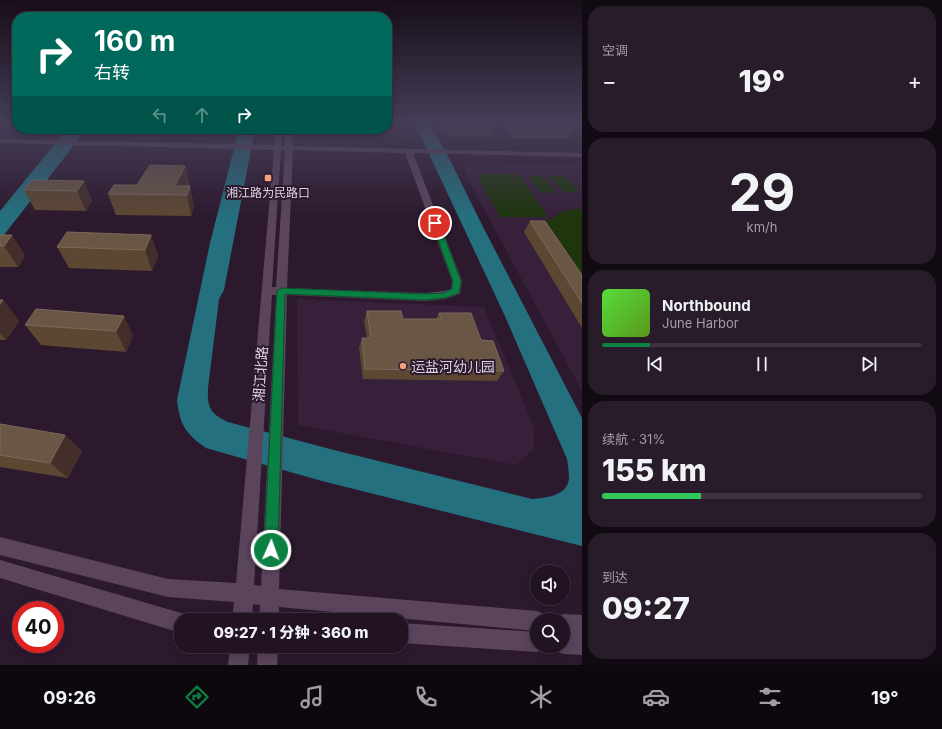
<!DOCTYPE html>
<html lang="zh">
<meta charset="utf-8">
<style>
:root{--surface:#211322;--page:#291c2a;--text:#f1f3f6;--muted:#a29ea5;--line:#3e3240;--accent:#0b8043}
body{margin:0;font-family:Inter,"Noto Sans SC",sans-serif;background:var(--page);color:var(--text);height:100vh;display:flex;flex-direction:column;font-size:15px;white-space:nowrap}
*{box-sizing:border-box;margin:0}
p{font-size:13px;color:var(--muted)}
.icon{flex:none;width:22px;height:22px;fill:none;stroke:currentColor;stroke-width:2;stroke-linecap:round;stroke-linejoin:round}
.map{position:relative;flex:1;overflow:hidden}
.details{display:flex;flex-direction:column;gap:6px;padding:6px;background:#120a13;width:360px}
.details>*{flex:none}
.hud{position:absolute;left:12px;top:12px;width:380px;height:122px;border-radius:16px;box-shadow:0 2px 10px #0003,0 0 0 1px var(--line);background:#00695c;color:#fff;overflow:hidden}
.tools{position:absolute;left:530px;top:565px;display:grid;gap:8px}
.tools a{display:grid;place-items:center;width:40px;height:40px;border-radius:50%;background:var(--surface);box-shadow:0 2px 10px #0003,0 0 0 1px var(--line);font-size:20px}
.speed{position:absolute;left:12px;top:601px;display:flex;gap:8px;font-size:20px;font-weight:700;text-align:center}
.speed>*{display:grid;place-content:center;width:52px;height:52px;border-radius:50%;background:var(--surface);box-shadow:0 2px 10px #0003,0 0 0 1px var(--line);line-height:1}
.speed .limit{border:6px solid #d22;background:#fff;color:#111}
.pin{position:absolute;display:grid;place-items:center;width:34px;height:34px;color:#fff;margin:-17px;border:2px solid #fff;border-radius:50%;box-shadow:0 1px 4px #0007}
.me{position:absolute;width:44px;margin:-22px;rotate:2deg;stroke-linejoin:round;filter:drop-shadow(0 0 3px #0008)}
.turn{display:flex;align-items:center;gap:14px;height:84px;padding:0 16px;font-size:18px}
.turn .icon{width:52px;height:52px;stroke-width:2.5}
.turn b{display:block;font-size:28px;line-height:34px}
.lanes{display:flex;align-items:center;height:38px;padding:0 16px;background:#0003;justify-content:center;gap:20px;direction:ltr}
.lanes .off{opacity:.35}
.big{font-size:30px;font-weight:800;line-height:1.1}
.details .tile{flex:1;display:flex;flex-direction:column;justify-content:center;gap:6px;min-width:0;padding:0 14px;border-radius:16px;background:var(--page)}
.details .dial{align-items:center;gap:0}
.dial b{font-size:52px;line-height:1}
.song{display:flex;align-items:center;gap:12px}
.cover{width:48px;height:48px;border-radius:6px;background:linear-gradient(135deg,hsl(110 70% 55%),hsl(90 70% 35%))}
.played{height:4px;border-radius:2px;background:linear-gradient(90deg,var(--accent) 15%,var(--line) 15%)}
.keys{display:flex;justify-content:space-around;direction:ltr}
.heat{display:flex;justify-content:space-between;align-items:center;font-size:22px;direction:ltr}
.charge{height:6px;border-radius:3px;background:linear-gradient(90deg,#34c759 31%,var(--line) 0)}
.trip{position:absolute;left:174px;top:613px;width:234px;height:40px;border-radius:16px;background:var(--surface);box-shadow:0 2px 10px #0003,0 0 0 1px var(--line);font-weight:800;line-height:40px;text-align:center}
.dock{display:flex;height:64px;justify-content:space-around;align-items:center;background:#0d080e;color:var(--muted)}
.dock .icon{width:28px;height:28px}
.dock .on{color:var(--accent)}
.dock b{font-size:18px;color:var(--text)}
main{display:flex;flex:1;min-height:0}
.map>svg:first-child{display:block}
.built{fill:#37203a}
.green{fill:#1f350e}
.water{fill:#24707f}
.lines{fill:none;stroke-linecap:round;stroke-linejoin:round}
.minor{fill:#5a455c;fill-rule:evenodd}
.wall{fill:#5c4732}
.shaded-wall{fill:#432e29}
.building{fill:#6a5645;stroke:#7c695d}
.route{fill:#0b8043;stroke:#07532c}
.poi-dot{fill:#f1a17b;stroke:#2c192e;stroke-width:1.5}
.labels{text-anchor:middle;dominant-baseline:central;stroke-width:4;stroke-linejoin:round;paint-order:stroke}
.far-poi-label{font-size:12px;fill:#dfd3e1;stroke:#2c192e}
.poi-label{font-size:14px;fill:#dfd3e1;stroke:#2c192e;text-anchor:start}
.street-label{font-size:14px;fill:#dfd3e1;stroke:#2c192e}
</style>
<main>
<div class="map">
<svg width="582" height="665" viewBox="0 0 582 665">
<rect width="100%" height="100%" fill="#2c192e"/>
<path class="built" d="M463 162 582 164V391L467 178Z
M297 299 484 307 534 427V449L516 465 298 425Z"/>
<path class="green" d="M476 174H519L548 217H500Z
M528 176H543L556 193 540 192Z
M549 176H565L579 192H563Z
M582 209V286L542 223 567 210Z"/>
<path class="water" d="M415 124H430L453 166 481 223 582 418V546L322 481 206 448C185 433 180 425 177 400L210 243 239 129H255L224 290 219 299 208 388C207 407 210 414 228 422L334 450 532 499C545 498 567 496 569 479 569 473 568 465 567 459L504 314Z
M67 129H85L68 153 0 240V211Z"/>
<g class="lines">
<path class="minor" d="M276 129H282L281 146H285V129H291L293 146 582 153V157L413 153 462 281 460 294 445 299 425 301 287 295 279 589 537 611 544 614 546 620H537V631L279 607V620H259L260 605 253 604 252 620H232L234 602 168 597 0 555V537L168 579 236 583 274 150 0 143V139L274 145ZM281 150H285L276 287H272ZM293 150 405 153 452 281 451 289 444 291 425 293 287 288ZM272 295H276L261 586 254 585Z
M0 560 181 613 188 616 189 620H181V633L0 578Z
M563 614 582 615V635L563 634V620H555L556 617Z
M401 623 537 632V646H545L544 649 537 652 401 643Z
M563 634 582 635V655L563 654 556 651 554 646H563Z
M230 646H250L248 665H228Z
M258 646H278L277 665H257Z"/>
</g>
<path class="wall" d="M444 124H494L490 137 449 136Z
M505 124H575L567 139 514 138Z
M317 129H371L370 134 317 133Z
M185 166 194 206 191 216 116 215 108 194 137 185Z
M84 181 92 201 86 211 35 210 24 190Z
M530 221 582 275V328L524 232Z
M0 235H12L25 256 18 267H0Z
M151 235 158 256 152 271 69 268 57 247Z
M0 300H3L19 321 6 340H0Z
M367 311 403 319H436L439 313 481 340 504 371 497 381 363 379 359 348 362 338H367L364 321Z
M124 316 133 336 126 352 41 345 25 325Z
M0 424 82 451 68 478 0 467Z"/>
<path class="shaded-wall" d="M185 166 189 186H175Z
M84 181 92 201 86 211 77 191Z
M190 186 194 206 191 216 187 195Z
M12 235 25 256 18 267 4 246Z
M151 235 158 256 152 271 145 250Z
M3 300 19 321 6 340 0 333V304Z
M124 316 133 336 126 352 116 331Z
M65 435 82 451 68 478 50 463Z"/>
<path class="building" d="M150 165 185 166 175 186H190L187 195 108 194 114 185H137Z
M32 180 84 181 77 191 24 190Z
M530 221H545L582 275V303Z
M67 232 151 235 145 250 57 247Z
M0 235H12L4 246H0Z
M0 300H3L0 304Z
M36 309 124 316 116 331 25 325Z
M367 311H401L403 319H441L439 313H471L481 340 493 341 504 371 365 369 362 338H371Z
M0 424 65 435 50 463 0 455Z"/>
<linearGradient id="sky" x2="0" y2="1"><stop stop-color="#180e19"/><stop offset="0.57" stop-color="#453e57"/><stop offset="1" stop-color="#453e57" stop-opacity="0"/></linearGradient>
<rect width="582" height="217" fill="url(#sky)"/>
<path class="route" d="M435 221 439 223 461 281 459 293 445 298 425 300 285 294 278 550 276 555 271 557 266 555 264 550 277 291 281 288 425 294 444 293 452 289 453 281 432 223Z"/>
<g class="poi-dot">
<rect x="264" y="174" width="8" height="8" rx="2"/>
<circle cx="403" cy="366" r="4"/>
</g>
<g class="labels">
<g class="far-poi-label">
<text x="268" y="192">湘江路为民路口</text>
</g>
<g class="poi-label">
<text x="411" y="366">运盐河幼儿园</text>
</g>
<g class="street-label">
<text transform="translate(260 374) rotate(-86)">湘江北路</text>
</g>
</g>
</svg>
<div class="tools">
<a><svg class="icon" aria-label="sound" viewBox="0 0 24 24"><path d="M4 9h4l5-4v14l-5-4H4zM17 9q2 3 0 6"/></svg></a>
<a><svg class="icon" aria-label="search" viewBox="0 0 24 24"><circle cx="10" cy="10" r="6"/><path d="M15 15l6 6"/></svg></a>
</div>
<div class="speed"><div class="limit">40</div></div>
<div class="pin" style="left:435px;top:223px;background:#d93025"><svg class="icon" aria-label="arrive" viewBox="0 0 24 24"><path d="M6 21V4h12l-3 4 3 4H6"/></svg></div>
<svg class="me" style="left:271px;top:550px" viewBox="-20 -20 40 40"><circle r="17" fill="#0b8043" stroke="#fff" stroke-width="3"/><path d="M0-11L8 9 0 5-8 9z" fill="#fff"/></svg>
<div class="trip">09:27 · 1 分钟 · 360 m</div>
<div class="hud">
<div class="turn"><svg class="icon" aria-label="right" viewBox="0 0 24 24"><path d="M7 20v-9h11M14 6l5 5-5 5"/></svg><div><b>160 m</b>右转</div></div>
<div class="lanes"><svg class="icon off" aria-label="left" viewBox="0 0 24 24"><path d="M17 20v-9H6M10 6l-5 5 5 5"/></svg><svg class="icon off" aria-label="ahead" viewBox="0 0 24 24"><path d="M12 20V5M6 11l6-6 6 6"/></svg><svg class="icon" aria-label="right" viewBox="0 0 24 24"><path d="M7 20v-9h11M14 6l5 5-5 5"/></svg></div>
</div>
</div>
<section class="details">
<div class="tile"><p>空调</p>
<div class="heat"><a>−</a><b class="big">19°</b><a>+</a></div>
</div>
<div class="tile dial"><b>29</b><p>km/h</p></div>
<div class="tile">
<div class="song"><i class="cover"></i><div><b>Northbound</b><p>June Harbor</p></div></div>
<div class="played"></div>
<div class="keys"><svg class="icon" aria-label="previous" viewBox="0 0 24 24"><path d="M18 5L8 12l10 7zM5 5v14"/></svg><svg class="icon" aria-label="pause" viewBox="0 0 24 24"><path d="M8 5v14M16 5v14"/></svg><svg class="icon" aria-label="next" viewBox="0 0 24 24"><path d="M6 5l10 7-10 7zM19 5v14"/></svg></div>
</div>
<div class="tile"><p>续航 · 31%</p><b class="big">155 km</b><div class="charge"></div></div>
<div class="tile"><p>到达</p><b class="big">09:27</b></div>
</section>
</main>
<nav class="dock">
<b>09:26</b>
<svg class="icon on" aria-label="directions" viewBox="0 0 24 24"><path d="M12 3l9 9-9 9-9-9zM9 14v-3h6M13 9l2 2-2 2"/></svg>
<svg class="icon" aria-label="music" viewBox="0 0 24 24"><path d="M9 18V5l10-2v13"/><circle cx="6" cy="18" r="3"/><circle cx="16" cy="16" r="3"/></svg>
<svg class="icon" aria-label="phone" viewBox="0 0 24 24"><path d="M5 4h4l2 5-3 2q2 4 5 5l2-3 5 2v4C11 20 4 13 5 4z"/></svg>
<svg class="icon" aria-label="climate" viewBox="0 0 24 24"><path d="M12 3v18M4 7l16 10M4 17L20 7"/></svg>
<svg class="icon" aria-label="car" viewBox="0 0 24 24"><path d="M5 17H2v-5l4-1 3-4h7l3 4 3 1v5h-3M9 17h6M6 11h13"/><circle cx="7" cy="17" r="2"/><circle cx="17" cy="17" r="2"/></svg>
<svg class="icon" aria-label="filters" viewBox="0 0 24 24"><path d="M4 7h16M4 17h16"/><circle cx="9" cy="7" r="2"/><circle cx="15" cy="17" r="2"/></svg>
<b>19°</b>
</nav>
